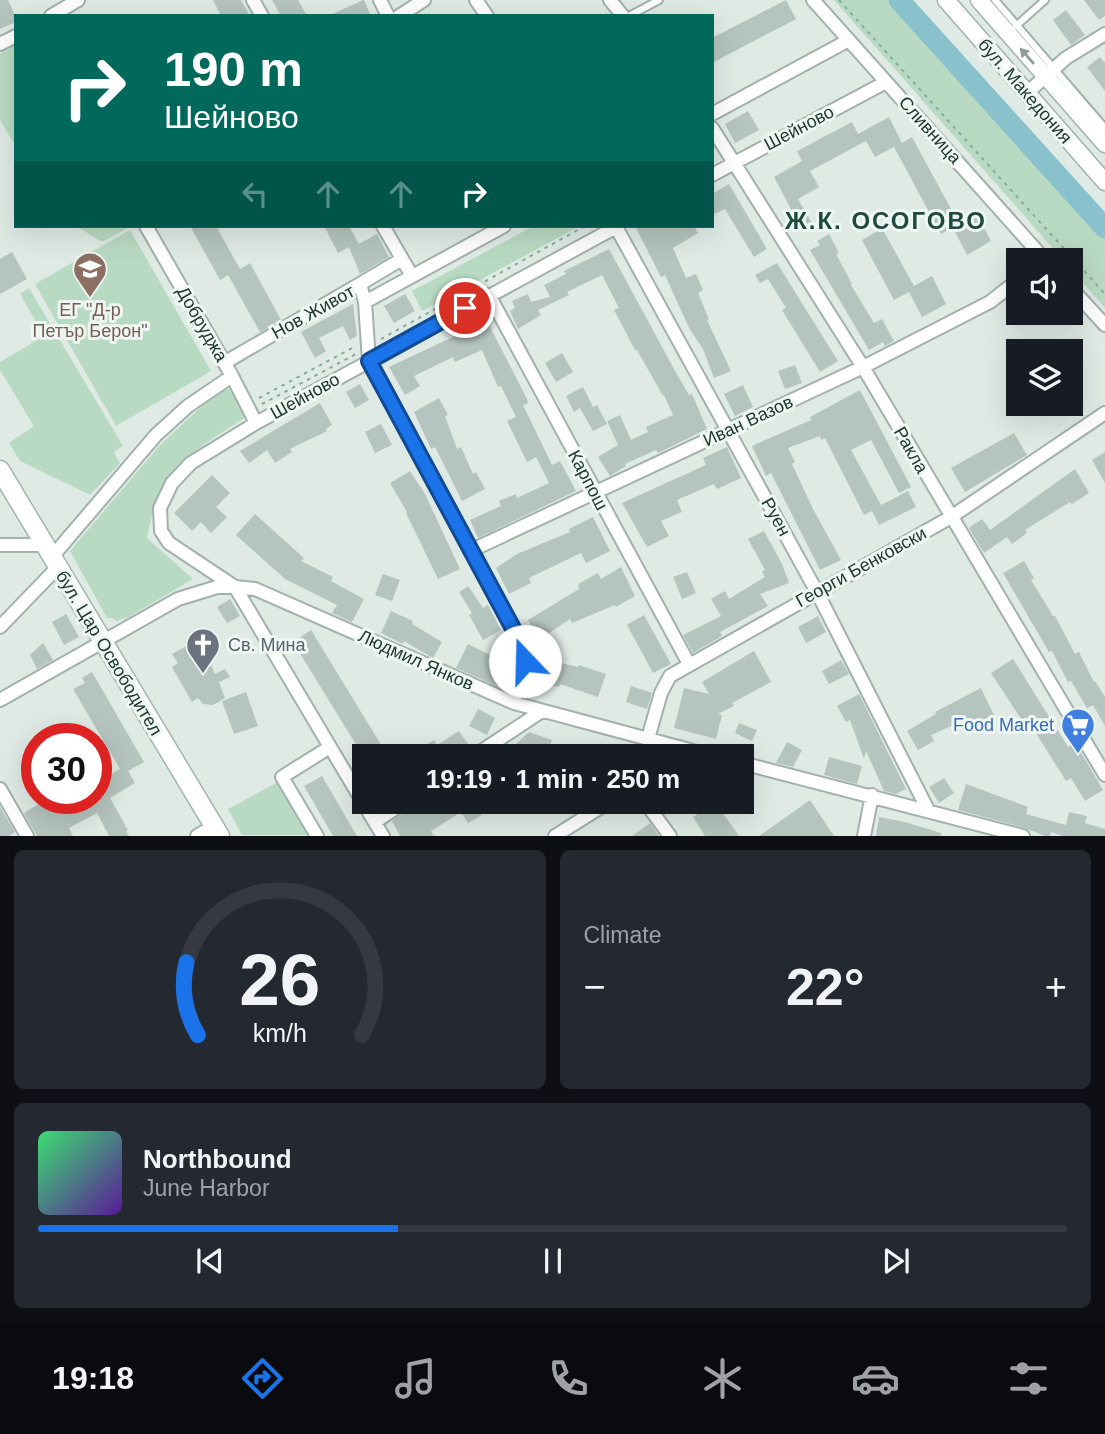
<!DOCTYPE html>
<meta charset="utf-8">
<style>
:root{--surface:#171b24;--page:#242831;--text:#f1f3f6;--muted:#9ea1a6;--line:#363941;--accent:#1a73e8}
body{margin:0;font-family:Arial,sans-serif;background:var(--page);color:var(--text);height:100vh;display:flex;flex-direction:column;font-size:26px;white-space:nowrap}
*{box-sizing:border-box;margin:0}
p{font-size:23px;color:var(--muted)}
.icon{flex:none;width:38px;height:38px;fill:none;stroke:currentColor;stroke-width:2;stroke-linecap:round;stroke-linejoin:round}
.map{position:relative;height:836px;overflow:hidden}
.side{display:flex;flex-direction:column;gap:14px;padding:14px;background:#0d0f14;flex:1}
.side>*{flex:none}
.guide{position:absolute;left:14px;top:14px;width:700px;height:214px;border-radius:0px;box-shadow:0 7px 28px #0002;background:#00695c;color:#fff;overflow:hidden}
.fabs{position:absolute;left:1006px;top:248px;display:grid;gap:14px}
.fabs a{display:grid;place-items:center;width:77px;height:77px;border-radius:0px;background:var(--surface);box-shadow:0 7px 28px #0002;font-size:35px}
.speed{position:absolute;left:21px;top:723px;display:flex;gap:14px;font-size:35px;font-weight:700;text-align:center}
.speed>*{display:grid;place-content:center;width:91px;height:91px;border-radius:50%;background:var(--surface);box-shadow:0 7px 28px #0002;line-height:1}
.speed .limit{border:10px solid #d22;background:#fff;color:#111}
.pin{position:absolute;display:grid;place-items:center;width:60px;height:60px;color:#fff;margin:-30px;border:4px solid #fff;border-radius:50%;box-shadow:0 2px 7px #0007}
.me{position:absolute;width:77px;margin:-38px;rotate:339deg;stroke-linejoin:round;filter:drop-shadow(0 0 5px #0008)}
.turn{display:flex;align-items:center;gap:24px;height:147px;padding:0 35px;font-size:32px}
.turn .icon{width:91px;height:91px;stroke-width:2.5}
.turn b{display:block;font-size:49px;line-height:60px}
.lanes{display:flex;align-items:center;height:66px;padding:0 35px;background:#0003;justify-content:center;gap:35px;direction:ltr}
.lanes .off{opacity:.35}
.big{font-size:52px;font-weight:700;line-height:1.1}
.side .tile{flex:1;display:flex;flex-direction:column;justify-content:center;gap:10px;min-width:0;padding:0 24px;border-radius:10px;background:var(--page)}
.side .dial{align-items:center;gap:0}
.dial svg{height:182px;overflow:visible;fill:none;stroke:var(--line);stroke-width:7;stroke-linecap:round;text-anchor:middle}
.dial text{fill:var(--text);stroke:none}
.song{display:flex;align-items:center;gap:21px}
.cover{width:84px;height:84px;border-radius:10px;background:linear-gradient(135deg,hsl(140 70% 55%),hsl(270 70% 35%))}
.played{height:7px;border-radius:4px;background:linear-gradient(90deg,var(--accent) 35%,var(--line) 35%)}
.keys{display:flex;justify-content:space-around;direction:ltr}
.heat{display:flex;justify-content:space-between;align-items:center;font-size:38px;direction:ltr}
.side .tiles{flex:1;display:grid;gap:14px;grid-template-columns:1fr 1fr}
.tile:last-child{grid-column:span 2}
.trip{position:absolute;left:352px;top:744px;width:402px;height:70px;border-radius:0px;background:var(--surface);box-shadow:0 7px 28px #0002;font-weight:700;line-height:70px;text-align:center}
.tabs{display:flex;height:112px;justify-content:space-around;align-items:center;background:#090b0e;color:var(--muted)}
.tabs .icon{width:49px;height:49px}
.tabs .active{color:var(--accent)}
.tabs b{font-size:32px;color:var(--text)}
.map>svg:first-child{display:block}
.green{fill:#b9dac2}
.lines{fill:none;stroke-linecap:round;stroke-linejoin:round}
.river{stroke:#89c1cd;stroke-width:21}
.building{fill:#b5c4be}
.service-casing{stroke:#a2b1ac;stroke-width:10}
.minor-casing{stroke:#a2b1ac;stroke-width:16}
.tertiary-casing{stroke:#a2b1ac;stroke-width:19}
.secondary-casing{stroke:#9fb5ad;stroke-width:21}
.path{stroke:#81ac9f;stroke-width:2;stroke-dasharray:3.5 5;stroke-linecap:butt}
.service{stroke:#fff;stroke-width:6}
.minor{stroke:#fff;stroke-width:12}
.tertiary{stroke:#fff;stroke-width:16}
.secondary{stroke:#fff;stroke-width:18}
.oneway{fill:#909c99}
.route-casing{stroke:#114b97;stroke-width:18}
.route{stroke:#1a73e8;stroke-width:12}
.labels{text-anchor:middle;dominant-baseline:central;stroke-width:6;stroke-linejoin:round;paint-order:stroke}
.street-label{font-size:18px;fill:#213933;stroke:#eff7f3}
.education-label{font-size:18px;fill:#785e54;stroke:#eff7f3}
.worship-label{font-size:18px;fill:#5b616d;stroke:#eff7f3;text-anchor:start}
.shop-label{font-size:18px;fill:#366cbe;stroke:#eff7f3;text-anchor:end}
.district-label{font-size:24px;font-weight:bold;letter-spacing:2px;fill:#1e4a40;stroke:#eff7f3}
</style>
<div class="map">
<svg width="1105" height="836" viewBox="0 0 1105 836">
<rect width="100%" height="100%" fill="#dfeae5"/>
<path class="green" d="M834 0H902L1105 227V308L1071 269V261H1064Z
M16 45V147L0 120V54Z
M76 226H132L102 242Z
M534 226H580L422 311 412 291Z
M130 230 211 371 116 426 35 284Z
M29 288 123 446 114 452 120 463 90 495 20 461 9 443 34 426 0 370V362L44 336 20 294Z
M227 388 232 393 246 417C216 437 182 454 163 487 154 502 151 521 147 538L193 579 129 617 116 621 113 618H107L70 551 160 445 202 406Z
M278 782 309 835H242L228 809Z"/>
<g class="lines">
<path class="river" d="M899 0 1105 228"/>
</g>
<path class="building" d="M0 0H8L16 17V22L0 29Z
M213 0H241L250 16H221Z
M272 0H298L307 16H281Z
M364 0 371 16H328L363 0Z
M786 0 796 19 712 63V38Z
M1084 0H1105V16L1099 20Z
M1066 10 1085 35 1071 45 1053 20Z
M1100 57 1105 63V91L1087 67Z
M748 111 759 130 735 143 725 124Z
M889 117 902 143 912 137 959 224 941 234 894 147 875 157 866 141 810 171 819 187 798 199 812 223 797 231 789 215 793 213 774 177 802 161 797 151 852 122 858 134Z
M729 184 767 249 754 257 725 209 712 215V194Z
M977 215 991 241 967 255 953 228Z
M190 226H216L240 269 250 263 281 320 260 332 228 275 220 280Z
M324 226H349L359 244 377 234 389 257 360 274 349 247 338 253Z
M635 226H694L698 233 673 248 686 278 696 274 703 290 698 293 709 319 707 320 731 371 714 378 703 349 689 328 665 275 661 277Z
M882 228 914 286 932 276 946 304 922 317 909 292 894 300 862 240Z
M829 234 839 253 836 254 852 284 851 285 874 323 882 319 894 341 885 346 883 342 869 350 810 250 820 245 817 241Z
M609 249 674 369 689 395 692 394 707 429 658 453 656 450 625 464 626 466 610 476 598 457 618 445 607 421 620 415 631 440 648 432 646 427 673 415 664 395 663 396 637 350H635L614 310 619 308 602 275 567 292 569 295 538 310 541 315 518 329 510 311 515 308 512 301 528 294 531 302 550 297 544 285 566 274 564 271Z
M12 252 27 279 0 294V259Z
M777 263 838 361 820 372 782 310 786 308 768 279 760 283 755 275Z
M405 294 415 311 394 323 384 306Z
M353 304 357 336 350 340 343 326 319 338 326 351 315 358 301 332Z
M487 321 527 399 528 403 523 405 552 465 560 461 576 491 478 538 470 520 501 506 499 501 516 494 517 498 549 483 536 457 527 462 507 421 516 417 501 386 498 387 482 350 455 362 453 357 414 376 420 386 405 395 389 367Z
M562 353 573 372 556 382 545 363Z
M795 365 802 383 785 389 778 371Z
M360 384 369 400 355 408 346 392Z
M743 385 753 407 735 416 724 394Z
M583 387 593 407 597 405 607 424 593 431 580 408 574 412 566 396Z
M860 390 911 487 899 493 871 440 851 450 881 505 908 491 916 507 879 525 872 511 864 515 825 438 821 440 820 436 788 448 795 462 792 464 813 509 841 560 820 570 771 473 766 476 752 446 811 420 810 417Z
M439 398 448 415 445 416 457 449 461 447 473 474 476 472 485 489 462 501 435 447 431 449 414 412Z
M320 403 332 425 326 429 327 431 290 449 292 452 275 463 267 450 249 463 240 451Z
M381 424 392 445 375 453 365 432Z
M1014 433 1027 455 965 492 951 468Z
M727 447 741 478 717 489 714 484 677 500 682 512 661 521 669 536 647 547 622 503 706 465 703 458Z
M1105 452V483L1092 460Z
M1075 469 1089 493 1072 504 1070 502 1025 530 1027 533 1012 544 1007 537 984 553 969 528 982 519 990 530Z
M410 471 425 494 460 569 438 579 406 513 407 512 390 483Z
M212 475 230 493 216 507 227 517 211 533 201 522 192 531 174 513Z
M255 514 304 558 301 561 333 577 331 581 364 599 352 622 332 613 337 605 285 579 236 535Z
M593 517 610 551 586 563 581 553 529 578 531 583 509 594 496 568 517 554 570 532 569 529Z
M764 531 782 564 789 583 760 594 768 606 720 632 722 636 693 653 683 635 721 616 711 599 725 591 729 599 765 577 762 571 765 570 748 539Z
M1024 561 1034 578 1031 580 1053 616H1055L1075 654 1079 652 1094 682 1095 681 1105 697V726L1093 705 1087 708 1071 681 1068 682 1052 651 1049 652 1003 573Z
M621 567 635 596 616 607 615 605 572 623 570 619 540 639 528 620 579 589 578 584 598 573 601 579Z
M687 572 696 593 682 599 673 577Z
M383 574 400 580 392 601 375 595Z
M468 586 483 608 488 605 501 630 483 640 469 615 472 613 459 592Z
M230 599 240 616 227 623 217 607Z
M391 611 413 621 412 624 442 642 433 658 404 641 403 644 381 633Z
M66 614 79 637 64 645 52 622Z
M644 615 671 664 653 673 627 625Z
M818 616 826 632 806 643 798 627Z
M311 630 388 756H363L293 642Z
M43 643 53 660 37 669 30 655Z
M192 643 205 668 211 665 215 674 225 669 230 677 219 682 225 698 213 705 203 704 198 698 192 702 172 667 178 663 172 654Z
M468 644 514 667 508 691 456 668Z
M754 651 771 682 732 703 734 706 718 714 722 715 716 739 674 728 684 688 709 694 702 682Z
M544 659 578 667 579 665 606 674 598 697 560 684 559 687 538 682Z
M1013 659 1068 747 1075 742 1103 790 1085 801 1071 778 1066 781 1031 725 1027 728 991 673Z
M841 660 849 674 829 684 822 671Z
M92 672 144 762 128 771 135 783 110 798 128 830 126 831 129 836H109L97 813 69 828 73 836H37L24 813 48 798 54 808 71 798H96V783L120 769 73 689 85 683 82 678Z
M631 686 652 693 647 709 626 702Z
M981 688 994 715 973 725 969 718 931 735 934 741 918 750 907 731 936 714 935 712Z
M246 692 258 726 234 734 222 701Z
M859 694 906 789 896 794 884 791 866 751 864 759 850 720 846 722 837 706Z
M478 709 495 718 487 735 469 726Z
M739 723 757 730 752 741 735 733Z
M459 731 468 744 449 756H406L434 740 437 745Z
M529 732 552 740 546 756 522 755 516 744Z
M787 742 802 750 793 767 776 763Z
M829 757 862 766 857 784 824 775Z
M322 776 357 836H333L304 786Z
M944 778 954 793 939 803 929 787Z
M966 784 1028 807 1026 814 1066 825 1069 812 1087 816 1085 823 1105 829V836H1063L1051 832 1050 836H1045L1025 828 958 810Z
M810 800 834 836H759Z
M414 802H451L453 806 460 802H474L482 815 468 823 461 812 431 831 434 836H400L392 821 410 809Z
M564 802H586L588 805 572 815Z
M715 802 739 836H705L693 817Z
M0 807 15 832 10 836H0Z
M879 817 905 822 941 833V836H876Z
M650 823 659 836H632Z"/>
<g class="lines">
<g class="service-casing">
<path id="service" d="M995 0 1105 128
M629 16 659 0
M1016 26 1045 0"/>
</g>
<g class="minor-casing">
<path id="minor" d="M253 0 262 16
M380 0 388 16
M476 0 487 16
M610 0 623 16
M813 0 1046 261
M51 16 78 0
M399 16 424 0
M0 44 16 36
M1027 93 1066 58 1105 34
M712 114 849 40
M712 128 863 367 1105 775
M712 175 886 82
M146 226 232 376 256 423
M383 226 412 276
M618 226 256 423 191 463 172 483 160 508 161 531 169 543 235 587 255 589 514 703 712 756
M616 227 817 592 928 810
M360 284 402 259
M1071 288 1105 325
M489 295 689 664
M365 302 369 361 521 645 525 661 514 703
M224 363 360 284 365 302 504 226
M0 545H44
M470 551 863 367 990 302 1018 280
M51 558 156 435 188 406 232 376
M235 587 383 836
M0 627 57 568
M0 700 178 599 217 587H235
M474 756 542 711
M643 756 661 693 670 676 951 517 1105 413
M742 763 1023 836
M0 789 27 836
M645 802 670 836
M375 822 405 802
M197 836 214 826
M317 836 282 777 330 747
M555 836 609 802
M864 836 872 795"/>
</g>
<g class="tertiary-casing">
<path id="tertiary" d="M946 0 1105 182
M979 0 1105 144"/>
</g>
<g class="secondary-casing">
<path id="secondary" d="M0 470 220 836"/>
</g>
<path class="path" d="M839 0 1105 294
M381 339 585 226
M259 398 356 346
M262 404 356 354"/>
<use href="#service" class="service"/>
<use href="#minor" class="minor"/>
<use href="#tertiary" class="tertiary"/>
<use href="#secondary" class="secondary"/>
</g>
<defs><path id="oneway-solid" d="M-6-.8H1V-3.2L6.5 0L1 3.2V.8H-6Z" transform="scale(1.75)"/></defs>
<use class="oneway" href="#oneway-solid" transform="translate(1027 56) rotate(-131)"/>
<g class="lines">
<g class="route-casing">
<path id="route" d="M465 308 369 361 522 645 525 661"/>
</g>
<use href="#route" class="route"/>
</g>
<defs>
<g id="school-pin" transform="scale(1.75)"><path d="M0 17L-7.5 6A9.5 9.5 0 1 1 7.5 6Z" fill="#8d6e63" stroke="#eff7f3"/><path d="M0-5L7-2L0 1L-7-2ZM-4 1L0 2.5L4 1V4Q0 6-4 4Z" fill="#fff"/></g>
<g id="church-pin" transform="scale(1.75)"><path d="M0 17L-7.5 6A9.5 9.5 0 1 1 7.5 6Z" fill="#6b7280" stroke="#eff7f3"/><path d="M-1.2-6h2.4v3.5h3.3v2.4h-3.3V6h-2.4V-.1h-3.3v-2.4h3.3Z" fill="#fff"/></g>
<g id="supermarket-pin" transform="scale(1.75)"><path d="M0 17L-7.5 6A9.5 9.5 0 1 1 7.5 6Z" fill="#3f7fe0" stroke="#eff7f3"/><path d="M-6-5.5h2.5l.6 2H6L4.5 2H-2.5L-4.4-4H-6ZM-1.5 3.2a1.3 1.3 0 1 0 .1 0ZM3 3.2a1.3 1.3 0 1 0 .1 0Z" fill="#fff"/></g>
</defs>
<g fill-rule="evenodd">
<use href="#school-pin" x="90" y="269"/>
<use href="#church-pin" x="203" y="645"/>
<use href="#supermarket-pin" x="1078" y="725"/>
</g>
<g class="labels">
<g class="street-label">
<text transform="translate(1025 91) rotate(49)">бул. Македония</text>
<text transform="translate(799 128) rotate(-28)">Шейново</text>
<text transform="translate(930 130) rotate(48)">Сливница</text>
<text transform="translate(313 312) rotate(-29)">Нов Живот</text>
<text transform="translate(202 324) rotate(60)">Добруджа</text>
<text transform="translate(305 396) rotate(-29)">Шейново</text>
<text transform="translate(748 421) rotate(-25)">Иван Вазов</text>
<text transform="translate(911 450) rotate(60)">Ракла</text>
<text transform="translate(588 480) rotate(62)">Карпош</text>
<text transform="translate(776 517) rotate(61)">Руен</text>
<text transform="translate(861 567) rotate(-29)">Георги Бенковски</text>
<text transform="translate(109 653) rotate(59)">бул. Цар Освободител</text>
<text transform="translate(416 660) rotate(24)">Людмил Янков</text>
</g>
<g class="education-label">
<text x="90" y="310">ЕГ "Д-р<tspan x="90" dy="21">Петър Берон"</tspan></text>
</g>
<g class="worship-label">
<text x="228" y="645">Св. Мина</text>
</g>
<g class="shop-label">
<text x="1054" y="725">Food Market</text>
</g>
<g class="district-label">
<text x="886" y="220">Ж.К. ОСОГОВО</text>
</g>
</g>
</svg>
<div class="fabs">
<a><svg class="icon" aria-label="sound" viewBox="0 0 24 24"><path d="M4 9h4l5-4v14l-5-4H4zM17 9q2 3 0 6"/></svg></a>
<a><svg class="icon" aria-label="layers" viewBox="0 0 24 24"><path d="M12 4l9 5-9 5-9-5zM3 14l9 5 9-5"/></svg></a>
</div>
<div class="speed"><div class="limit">30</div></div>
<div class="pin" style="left:465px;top:308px;background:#d93025"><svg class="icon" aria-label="arrive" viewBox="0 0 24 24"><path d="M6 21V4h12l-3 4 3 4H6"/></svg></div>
<svg class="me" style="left:525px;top:661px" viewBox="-20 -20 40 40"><circle r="19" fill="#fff"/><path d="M0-13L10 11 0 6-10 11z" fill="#1a73e8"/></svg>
<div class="trip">19:19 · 1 min · 250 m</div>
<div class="guide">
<div class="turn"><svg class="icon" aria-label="right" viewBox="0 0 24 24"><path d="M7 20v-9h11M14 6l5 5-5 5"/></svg><div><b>190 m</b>Шейново</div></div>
<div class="lanes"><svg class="icon off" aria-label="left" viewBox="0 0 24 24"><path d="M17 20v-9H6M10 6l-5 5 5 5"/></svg><svg class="icon off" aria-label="ahead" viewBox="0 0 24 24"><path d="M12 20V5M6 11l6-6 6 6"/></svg><svg class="icon off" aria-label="ahead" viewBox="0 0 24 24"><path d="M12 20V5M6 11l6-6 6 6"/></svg><svg class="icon" aria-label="right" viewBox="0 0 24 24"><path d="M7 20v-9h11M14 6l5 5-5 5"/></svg></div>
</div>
</div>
<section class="side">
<div class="tiles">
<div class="tile dial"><svg viewBox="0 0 100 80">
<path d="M14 69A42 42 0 1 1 86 69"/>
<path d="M14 69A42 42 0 0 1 9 37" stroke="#1a73e8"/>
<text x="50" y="56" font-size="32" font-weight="700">26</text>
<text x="50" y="72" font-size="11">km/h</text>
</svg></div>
<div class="tile"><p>Climate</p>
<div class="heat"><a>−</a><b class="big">22°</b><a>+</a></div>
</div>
<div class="tile">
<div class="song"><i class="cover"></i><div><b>Northbound</b><p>June Harbor</p></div></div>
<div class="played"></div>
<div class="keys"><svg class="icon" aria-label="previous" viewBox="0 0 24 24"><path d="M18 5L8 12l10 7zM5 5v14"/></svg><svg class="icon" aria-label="pause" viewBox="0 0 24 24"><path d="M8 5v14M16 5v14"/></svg><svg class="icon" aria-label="next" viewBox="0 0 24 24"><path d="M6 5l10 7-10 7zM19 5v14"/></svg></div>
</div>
</div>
</section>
<nav class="tabs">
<b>19:18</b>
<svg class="icon active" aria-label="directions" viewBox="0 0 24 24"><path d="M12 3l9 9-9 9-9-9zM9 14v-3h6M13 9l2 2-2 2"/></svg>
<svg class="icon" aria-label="music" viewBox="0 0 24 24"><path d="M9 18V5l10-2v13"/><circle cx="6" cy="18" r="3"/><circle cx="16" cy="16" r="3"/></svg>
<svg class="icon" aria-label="phone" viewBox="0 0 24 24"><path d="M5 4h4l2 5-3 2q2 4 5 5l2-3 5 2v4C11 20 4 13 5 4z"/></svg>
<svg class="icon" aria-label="climate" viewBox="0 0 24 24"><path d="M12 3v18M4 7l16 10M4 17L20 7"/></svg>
<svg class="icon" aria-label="car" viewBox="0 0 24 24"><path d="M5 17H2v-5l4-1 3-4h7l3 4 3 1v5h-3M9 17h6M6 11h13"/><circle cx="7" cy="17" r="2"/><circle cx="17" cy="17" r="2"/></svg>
<svg class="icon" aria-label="filters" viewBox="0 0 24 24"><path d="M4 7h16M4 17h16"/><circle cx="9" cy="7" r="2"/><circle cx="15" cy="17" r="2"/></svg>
</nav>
